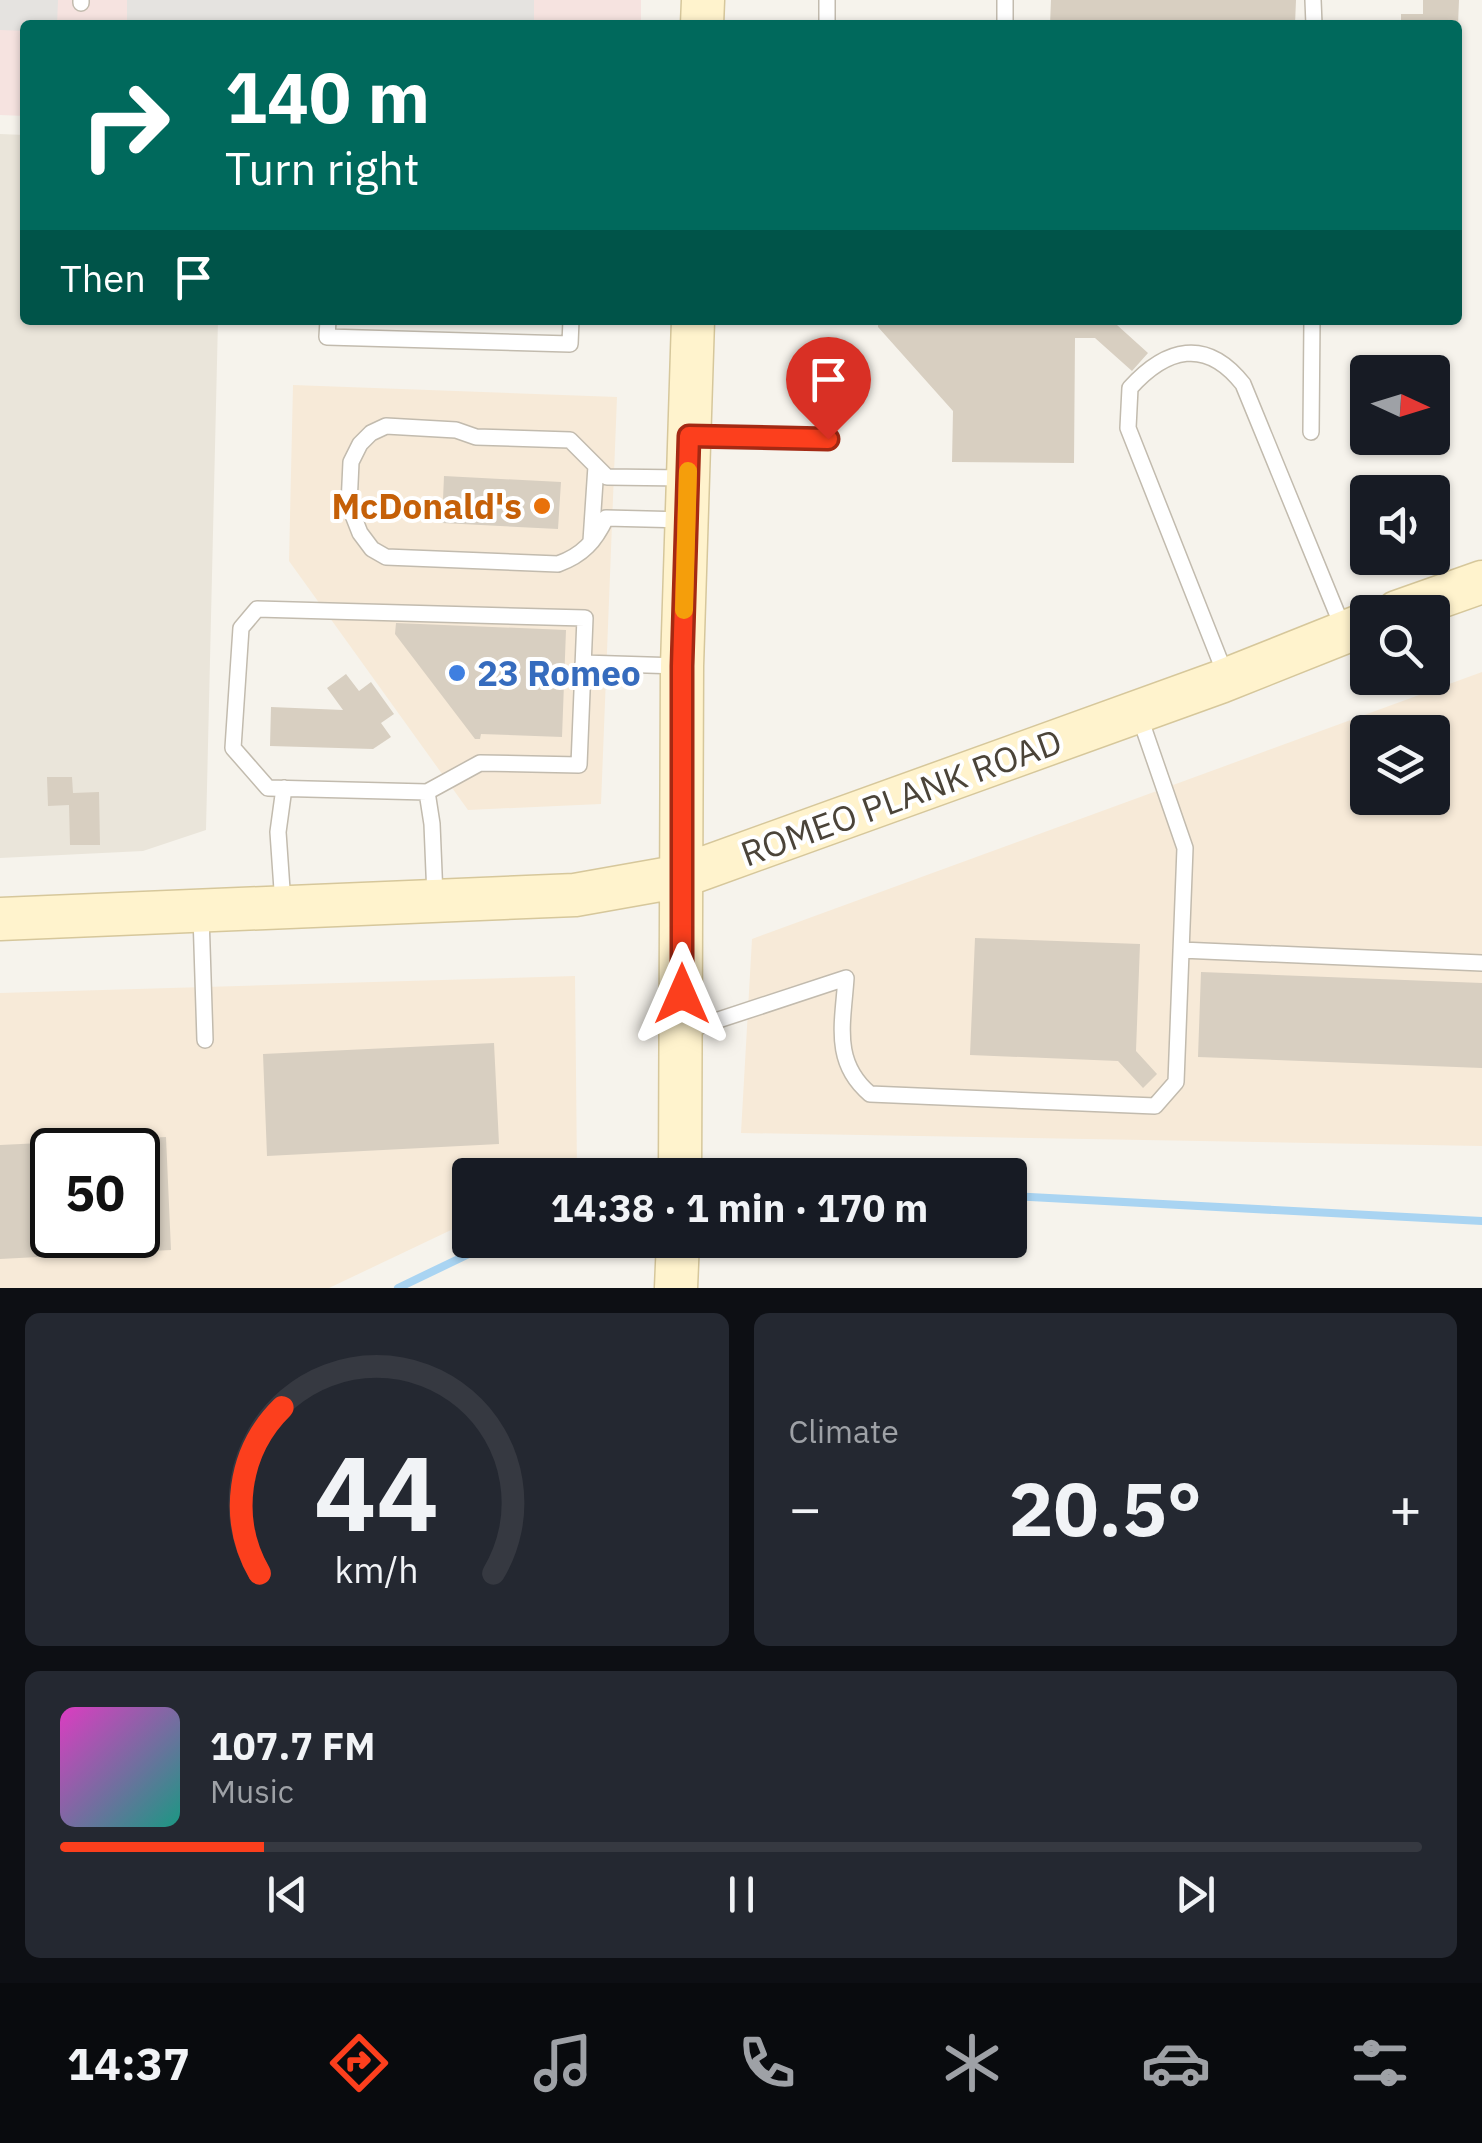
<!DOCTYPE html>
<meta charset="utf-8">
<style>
:root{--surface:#171b24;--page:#242831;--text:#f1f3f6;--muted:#9ea1a6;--line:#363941;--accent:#fc3f1d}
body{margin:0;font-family:"IBM Plex Sans",sans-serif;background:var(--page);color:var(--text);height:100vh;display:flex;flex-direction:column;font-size:38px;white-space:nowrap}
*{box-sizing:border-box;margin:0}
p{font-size:32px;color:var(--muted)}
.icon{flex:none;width:55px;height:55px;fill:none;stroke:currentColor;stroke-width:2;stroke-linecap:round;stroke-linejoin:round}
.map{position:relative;height:1288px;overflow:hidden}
.sheet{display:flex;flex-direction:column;gap:25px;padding:25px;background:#0d0f14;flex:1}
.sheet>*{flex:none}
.hud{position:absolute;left:20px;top:20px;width:1442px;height:305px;border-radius:10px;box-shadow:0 2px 8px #0004;background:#00695c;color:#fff;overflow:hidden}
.needle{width:65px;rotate:94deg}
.fabs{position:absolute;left:1350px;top:355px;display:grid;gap:20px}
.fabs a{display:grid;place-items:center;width:100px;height:100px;border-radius:10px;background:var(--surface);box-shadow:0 2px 8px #0004;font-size:50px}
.speed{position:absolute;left:30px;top:1128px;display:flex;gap:20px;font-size:50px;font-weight:700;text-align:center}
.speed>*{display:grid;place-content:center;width:130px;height:130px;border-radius:50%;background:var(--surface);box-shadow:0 2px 8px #0004;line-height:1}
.speed .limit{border:5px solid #111;border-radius:15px;background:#fff;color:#111}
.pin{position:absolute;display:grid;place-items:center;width:85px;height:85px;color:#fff;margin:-102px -42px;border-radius:50% 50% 50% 0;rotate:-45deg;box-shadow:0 0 10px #0007}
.pin .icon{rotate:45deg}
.me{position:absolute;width:110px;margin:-55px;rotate:0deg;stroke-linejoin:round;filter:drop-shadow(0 0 8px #0008)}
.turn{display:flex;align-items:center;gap:35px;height:210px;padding:0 40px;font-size:45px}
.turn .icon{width:130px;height:130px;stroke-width:2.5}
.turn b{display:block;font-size:70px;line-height:85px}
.then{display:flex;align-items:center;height:95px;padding:0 40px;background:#0003;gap:20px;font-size:38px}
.big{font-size:75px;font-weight:700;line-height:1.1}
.sheet .widget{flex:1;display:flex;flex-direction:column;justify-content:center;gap:15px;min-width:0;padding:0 35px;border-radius:15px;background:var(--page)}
.sheet .dial{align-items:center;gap:0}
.dial svg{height:260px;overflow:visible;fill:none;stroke:var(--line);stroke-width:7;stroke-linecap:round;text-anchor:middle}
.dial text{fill:var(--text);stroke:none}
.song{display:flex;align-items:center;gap:30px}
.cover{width:120px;height:120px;border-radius:15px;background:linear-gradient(135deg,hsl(310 70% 55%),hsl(170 70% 35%))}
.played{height:10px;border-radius:5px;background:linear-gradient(90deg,var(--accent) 15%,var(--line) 15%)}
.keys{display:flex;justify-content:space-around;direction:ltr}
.heat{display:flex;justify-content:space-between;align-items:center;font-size:55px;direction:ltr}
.sheet .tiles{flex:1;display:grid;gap:25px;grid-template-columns:1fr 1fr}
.widget:last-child{grid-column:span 2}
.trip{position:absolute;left:452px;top:1158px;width:575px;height:100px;border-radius:10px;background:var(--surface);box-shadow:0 2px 8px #0004;font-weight:700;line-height:100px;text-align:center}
.tab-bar{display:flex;height:160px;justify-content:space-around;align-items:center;background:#090b0e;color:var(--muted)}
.tab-bar .icon{width:70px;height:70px}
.tab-bar .active{color:var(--accent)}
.tab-bar b{font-size:45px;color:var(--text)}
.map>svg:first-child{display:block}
.residential{fill:#eae5da}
.commercial{fill:#f7ead8;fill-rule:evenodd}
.medical{fill:#f6e3e0}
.parking{fill:#e5e3e0}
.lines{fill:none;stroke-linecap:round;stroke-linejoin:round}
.stream{stroke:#a9d4f2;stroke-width:8}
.building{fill:#d8cfc1;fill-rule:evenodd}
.lane-casing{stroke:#c2bbae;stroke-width:18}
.secondary-casing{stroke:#d6c79b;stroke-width:45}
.lane{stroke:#fff;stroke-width:15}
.secondary{stroke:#fff3cd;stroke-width:42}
.route-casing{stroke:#a42913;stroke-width:25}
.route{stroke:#fc3f1d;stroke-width:18}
.slow{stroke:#f59e0b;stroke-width:18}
.food-dot{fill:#e8710a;stroke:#fff;stroke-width:4}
.shop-dot{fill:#3f7fe0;stroke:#fff;stroke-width:4}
.labels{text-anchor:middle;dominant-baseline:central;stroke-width:8;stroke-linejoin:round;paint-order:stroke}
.food-label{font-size:35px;font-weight:bold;fill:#c56008;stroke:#fff;text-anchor:end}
.shop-label{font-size:35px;font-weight:bold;fill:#366cbe;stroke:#fff;text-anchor:start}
.street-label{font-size:35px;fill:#4b4439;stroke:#fff}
</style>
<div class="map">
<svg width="1482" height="1288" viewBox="0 0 1482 1288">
<rect width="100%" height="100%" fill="#f6f3ec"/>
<path class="residential" d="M0 134 25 135V320H218L206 830 143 851 0 858Z"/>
<path class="commercial" d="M293 385 617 397 601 804 468 810 289 561Z
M1482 672V1146L741 1133 752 939ZM1368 732H1432V798H1368Z
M575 976 577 1170 567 1175H470V1221L329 1288H0V993ZM52 1150H138V1235H52Z"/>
<path class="medical" d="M0 0H641V25H25V116L0 115Z"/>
<path class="parking" d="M0 0H58L57 25H25V31L0 30Z
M127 0H534V25H127Z"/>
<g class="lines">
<path class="stream" d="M1010 1196 1482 1221
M398 1288 498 1240"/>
</g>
<path class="building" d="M1051 0H1296L1295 25H1050Z
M1423 0H1459L1458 25H1401V14H1423Z
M878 320H1117V325L1148 353 1132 371 1095 338H1075L1074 463 952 462 953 411 878 327Z
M444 476 561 482 558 529 442 523Z
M396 623 566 630 562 737 481 734 480 739H475L395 634Z
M346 674 359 691 371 682 394 714 381 723 391 737 373 749 270 746 271 707 343 710 327 688Z
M47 777H72L73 793 99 792 100 845H70L69 805 48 806Z
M975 938 1140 944 1136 1051 1157 1074 1143 1088 1118 1061 970 1055Z
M1201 972 1482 983V1068L1198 1057Z
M494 1043 499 1144 267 1156 263 1054Z
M166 1137 171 1250 0 1259V1145ZM52 1150H138V1235H52Z"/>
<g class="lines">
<g class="lane-casing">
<path id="lane" d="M1313 0 1314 25
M81 3V0
M827 25V0
M1005 25V0
M328 320 327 337 570 344 571 320
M1311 432 1312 320
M693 436 828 439
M684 478 607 477 570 440 476 437 456 430 386 426 371 433 360 444 351 462 349 505 360 533 372 549 386 557 558 564C583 555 595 541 606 518L686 520
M591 541 596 466
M257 609 585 618 579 765 480 763 427 792 268 788 233 748 241 628Z
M583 663 679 666
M1226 676 1128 428 1130 388C1166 348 1206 337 1243 384L1343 628
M427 792 432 824 435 897
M283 904 278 832 284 788
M201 915 205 1040
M1181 950 1482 963
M685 1031 846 978C843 1023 832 1062 870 1094L1155 1106 1176 1082 1185 848 1139 715"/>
</g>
<g class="secondary-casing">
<path id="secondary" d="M702 25 703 0
M1397 612 1482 582
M0 919 575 895 682 876 1220 682 1368 623
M680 1175 682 666 693 320
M676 1288 678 1240"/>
</g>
<use href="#lane" class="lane"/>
<use href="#secondary" class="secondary"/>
</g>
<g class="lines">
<g class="route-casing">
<path id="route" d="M682 994V666L689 436 828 439"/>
</g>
<use href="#route" class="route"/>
<path class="slow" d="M684 610 688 471"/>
</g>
<circle class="food-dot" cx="542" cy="506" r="10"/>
<circle class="shop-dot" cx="457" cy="673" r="10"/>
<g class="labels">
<g class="food-label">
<text x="522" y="506">McDonald's</text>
</g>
<g class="shop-label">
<text x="477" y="673">23 Romeo</text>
</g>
<g class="street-label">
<text transform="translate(901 797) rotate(-20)">ROMEO PLANK ROAD</text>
</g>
</g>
</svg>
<div class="fabs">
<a><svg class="needle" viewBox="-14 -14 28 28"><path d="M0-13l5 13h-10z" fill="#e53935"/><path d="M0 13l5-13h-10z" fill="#9ea1a6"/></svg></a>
<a><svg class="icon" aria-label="sound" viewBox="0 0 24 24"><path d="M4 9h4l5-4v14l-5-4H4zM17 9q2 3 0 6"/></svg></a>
<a><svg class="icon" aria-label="search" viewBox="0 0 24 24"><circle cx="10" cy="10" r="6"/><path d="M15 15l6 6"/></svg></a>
<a><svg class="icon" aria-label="layers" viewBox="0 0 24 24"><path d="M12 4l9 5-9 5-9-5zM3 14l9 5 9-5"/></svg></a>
</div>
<div class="speed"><div class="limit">50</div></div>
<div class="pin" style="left:828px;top:439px;background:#d93025"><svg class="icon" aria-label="arrive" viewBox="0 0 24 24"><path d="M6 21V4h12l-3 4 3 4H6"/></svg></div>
<svg class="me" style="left:682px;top:994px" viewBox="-20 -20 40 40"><path d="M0-17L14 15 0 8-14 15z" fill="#fc3f1d" stroke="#fff" stroke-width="4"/></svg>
<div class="trip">14:38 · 1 min · 170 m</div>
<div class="hud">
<div class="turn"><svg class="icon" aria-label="right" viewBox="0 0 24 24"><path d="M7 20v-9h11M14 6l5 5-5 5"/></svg><div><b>140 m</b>Turn right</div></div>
<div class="then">Then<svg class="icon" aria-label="arrive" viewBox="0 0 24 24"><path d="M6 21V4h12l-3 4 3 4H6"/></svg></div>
</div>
</div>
<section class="sheet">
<div class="tiles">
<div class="widget dial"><svg viewBox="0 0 100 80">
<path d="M14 69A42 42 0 1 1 86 69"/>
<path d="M14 69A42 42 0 0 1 21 18" stroke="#fc3f1d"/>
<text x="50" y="56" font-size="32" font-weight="700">44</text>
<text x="50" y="72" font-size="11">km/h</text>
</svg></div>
<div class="widget"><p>Climate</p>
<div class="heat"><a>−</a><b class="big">20.5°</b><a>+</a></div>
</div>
<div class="widget">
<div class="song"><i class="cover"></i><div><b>107.7 FM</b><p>Music</p></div></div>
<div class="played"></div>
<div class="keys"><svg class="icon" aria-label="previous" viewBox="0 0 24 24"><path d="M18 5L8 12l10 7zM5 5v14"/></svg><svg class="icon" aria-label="pause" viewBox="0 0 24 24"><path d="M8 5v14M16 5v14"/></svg><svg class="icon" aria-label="next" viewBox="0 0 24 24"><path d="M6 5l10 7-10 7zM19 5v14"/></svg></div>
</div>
</div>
</section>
<nav class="tab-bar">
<b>14:37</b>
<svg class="icon active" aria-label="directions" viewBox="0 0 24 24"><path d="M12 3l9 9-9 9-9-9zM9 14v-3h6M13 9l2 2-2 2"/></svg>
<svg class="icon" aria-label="music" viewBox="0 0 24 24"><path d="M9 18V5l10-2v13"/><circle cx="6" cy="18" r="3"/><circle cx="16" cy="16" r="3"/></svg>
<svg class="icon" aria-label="phone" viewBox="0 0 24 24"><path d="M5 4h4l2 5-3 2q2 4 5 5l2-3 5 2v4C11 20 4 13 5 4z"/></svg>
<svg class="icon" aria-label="climate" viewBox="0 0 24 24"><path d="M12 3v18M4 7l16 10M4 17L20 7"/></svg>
<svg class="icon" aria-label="car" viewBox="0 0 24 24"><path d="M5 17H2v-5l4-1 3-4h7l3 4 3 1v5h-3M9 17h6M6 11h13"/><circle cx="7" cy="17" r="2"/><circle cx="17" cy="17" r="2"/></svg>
<svg class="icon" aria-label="filters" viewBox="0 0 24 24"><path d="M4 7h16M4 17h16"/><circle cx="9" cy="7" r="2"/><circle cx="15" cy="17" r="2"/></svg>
</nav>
